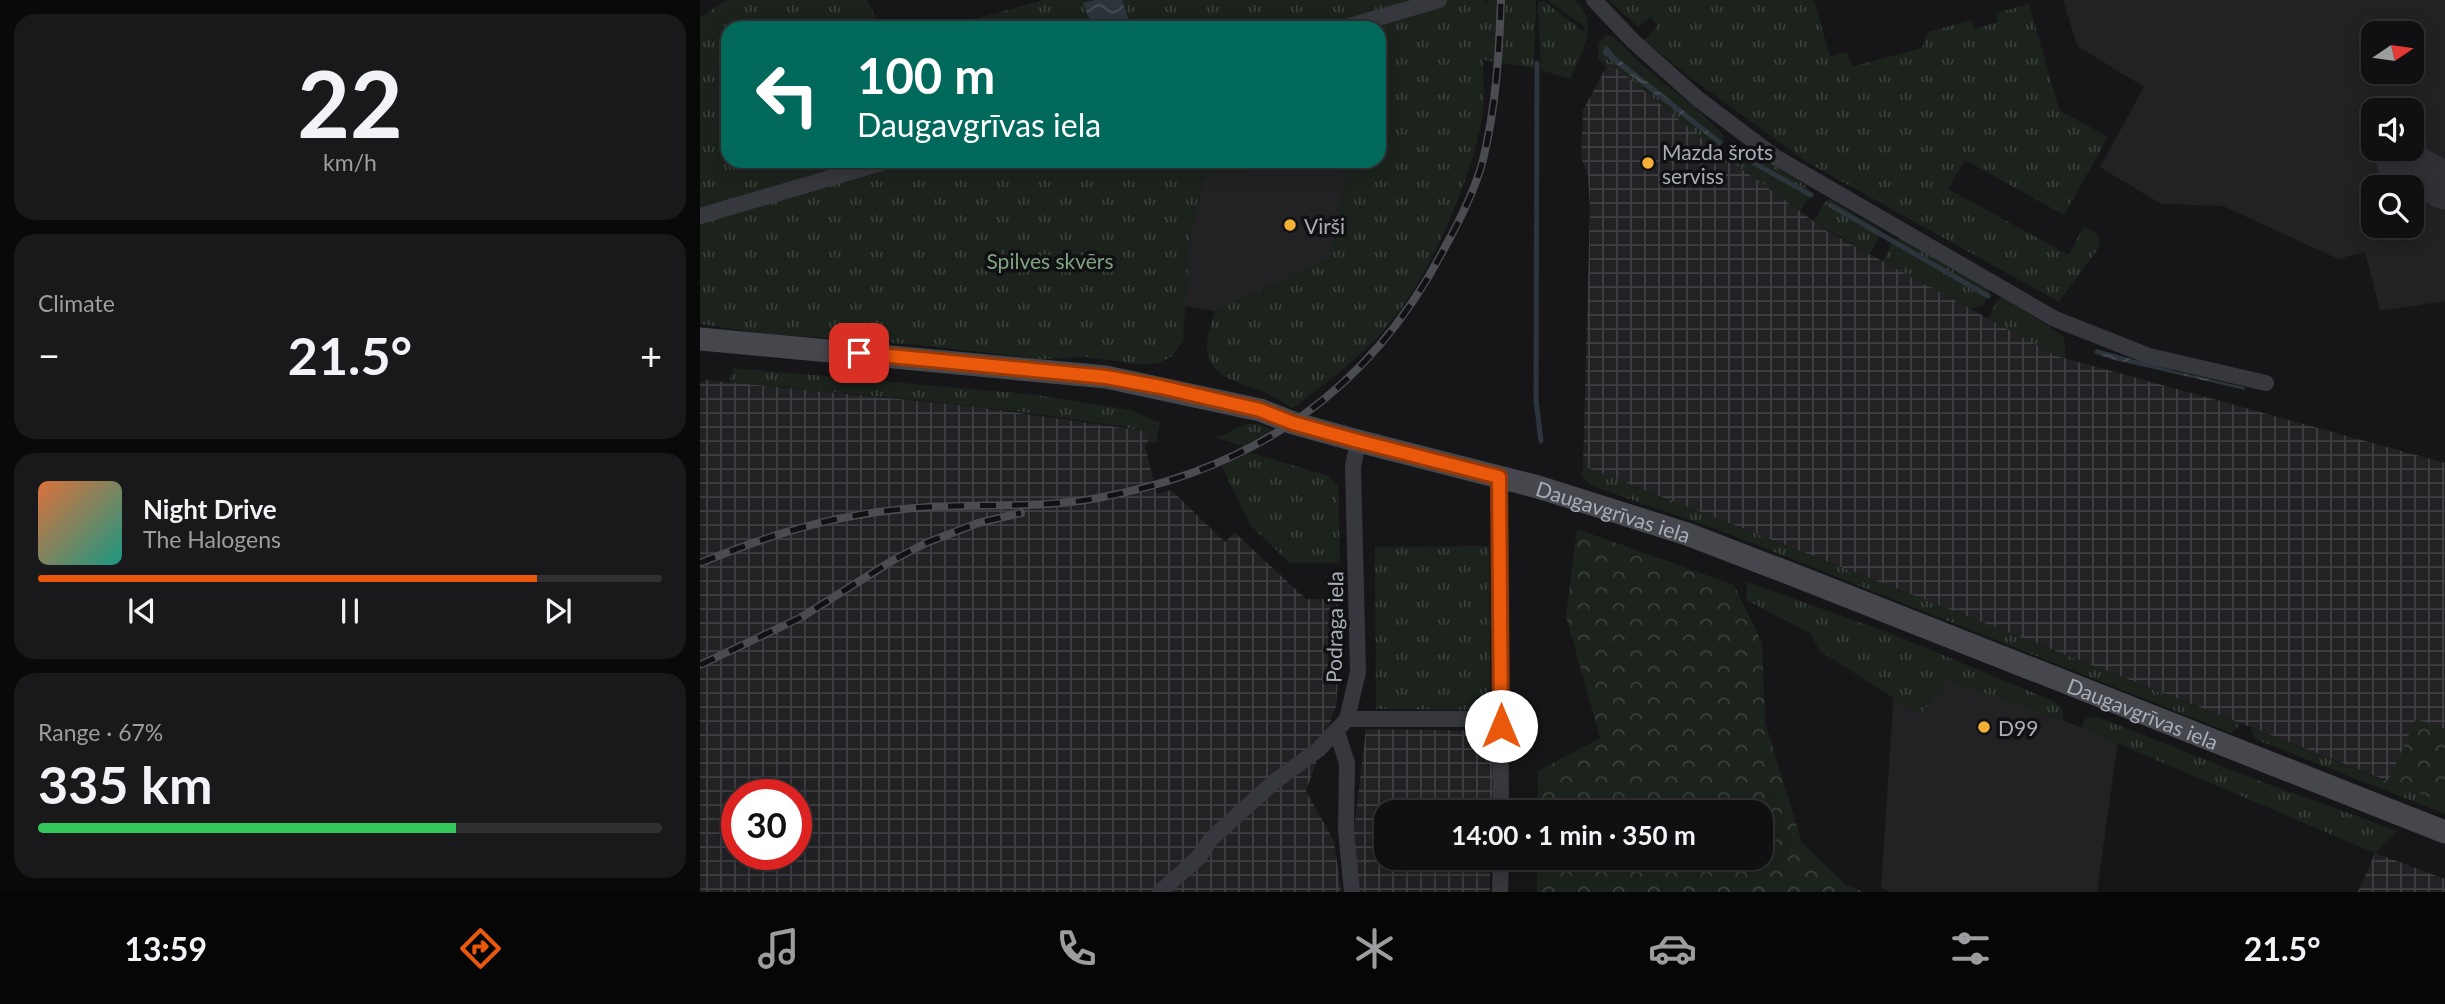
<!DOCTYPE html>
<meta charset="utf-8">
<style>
:root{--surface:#101012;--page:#19191b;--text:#f1f3f6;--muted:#9c9d9f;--line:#303032;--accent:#ea580c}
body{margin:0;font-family:Lato,sans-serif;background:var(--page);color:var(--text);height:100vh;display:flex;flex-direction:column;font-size:26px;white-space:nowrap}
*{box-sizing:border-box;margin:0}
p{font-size:23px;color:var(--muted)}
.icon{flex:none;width:38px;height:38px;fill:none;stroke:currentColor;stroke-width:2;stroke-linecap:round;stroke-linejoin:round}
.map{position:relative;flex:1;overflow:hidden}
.sheet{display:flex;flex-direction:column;gap:14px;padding:14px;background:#09090a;width:700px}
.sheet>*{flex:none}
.banner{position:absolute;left:21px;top:21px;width:665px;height:147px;border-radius:21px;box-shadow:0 4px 18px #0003,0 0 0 2px var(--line);background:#00695c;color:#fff;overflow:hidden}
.needle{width:46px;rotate:77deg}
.fabs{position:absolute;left:1661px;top:21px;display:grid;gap:14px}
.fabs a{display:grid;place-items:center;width:63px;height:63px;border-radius:14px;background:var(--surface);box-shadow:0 4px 18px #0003,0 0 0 2px var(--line);font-size:35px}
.speed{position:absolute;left:21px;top:779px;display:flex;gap:14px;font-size:35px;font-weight:700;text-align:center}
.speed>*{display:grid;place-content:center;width:91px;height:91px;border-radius:50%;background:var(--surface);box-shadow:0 4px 18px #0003,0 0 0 2px var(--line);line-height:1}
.speed .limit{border:10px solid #d22;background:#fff;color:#111}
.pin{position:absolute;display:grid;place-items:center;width:60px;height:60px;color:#fff;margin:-30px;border-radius:14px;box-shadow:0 4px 10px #0006}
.me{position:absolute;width:77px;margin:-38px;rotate:0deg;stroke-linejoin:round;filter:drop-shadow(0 0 5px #0008)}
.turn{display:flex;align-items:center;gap:24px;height:147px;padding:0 21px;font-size:32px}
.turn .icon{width:91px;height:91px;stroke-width:2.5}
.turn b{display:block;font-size:49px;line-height:60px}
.big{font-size:52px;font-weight:700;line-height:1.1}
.sheet .widget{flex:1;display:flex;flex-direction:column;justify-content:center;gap:10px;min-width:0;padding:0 24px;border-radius:21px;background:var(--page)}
.sheet .dial{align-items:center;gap:0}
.dial b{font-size:91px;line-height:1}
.song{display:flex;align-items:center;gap:21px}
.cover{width:84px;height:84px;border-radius:10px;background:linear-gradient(135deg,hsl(20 70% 55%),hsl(170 70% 35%))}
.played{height:7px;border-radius:4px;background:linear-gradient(90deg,var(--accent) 80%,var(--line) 80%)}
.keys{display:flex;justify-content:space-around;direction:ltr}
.heat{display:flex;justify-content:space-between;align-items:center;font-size:38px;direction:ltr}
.charge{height:10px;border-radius:5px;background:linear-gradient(90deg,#34c759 67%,var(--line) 0)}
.trip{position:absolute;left:674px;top:800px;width:399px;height:70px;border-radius:21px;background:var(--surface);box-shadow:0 4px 18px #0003,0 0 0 2px var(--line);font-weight:700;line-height:70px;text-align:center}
.tab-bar{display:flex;height:112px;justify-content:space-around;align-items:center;background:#060607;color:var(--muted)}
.tab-bar .icon{width:49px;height:49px}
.tab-bar .active{color:var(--accent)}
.tab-bar b{font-size:32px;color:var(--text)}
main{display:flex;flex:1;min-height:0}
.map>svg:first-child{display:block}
.built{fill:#222225;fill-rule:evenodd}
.industrial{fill:url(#industrial-grid);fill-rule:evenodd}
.grass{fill:url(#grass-tufts)}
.forest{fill:url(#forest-crowns)}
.water{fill:url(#water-waves)}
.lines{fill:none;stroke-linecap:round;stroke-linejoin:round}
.stream{stroke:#2c353c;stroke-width:5}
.taxiway{stroke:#303135;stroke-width:47}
.minor{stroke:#37383d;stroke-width:16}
.secondary{stroke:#45474d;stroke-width:23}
.rail-casing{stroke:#4a4c52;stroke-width:8}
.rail{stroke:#111113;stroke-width:5;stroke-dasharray:16;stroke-linecap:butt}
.route-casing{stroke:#983908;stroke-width:18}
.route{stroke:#ea580c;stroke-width:12}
.poi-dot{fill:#f2b134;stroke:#111113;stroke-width:2.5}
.labels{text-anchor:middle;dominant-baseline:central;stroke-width:7;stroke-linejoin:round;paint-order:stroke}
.poi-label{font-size:21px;fill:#a8adb8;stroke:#111113;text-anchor:start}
.park-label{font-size:21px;fill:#7fa381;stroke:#111113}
.street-label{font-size:21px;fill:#a8adb8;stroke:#111113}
</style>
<main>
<section class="sheet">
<div class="widget dial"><b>22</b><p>km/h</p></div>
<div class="widget"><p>Climate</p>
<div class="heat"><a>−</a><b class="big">21.5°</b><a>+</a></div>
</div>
<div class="widget">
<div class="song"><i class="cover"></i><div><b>Night Drive</b><p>The Halogens</p></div></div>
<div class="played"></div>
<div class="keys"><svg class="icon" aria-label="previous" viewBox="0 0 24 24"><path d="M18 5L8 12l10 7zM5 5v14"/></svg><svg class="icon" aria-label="pause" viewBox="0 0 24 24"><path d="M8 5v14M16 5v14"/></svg><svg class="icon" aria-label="next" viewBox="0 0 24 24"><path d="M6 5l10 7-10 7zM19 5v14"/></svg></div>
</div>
<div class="widget"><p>Range · 67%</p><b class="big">335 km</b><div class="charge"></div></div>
</section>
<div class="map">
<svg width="1745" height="892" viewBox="0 0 1745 892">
<defs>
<pattern id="industrial-grid" width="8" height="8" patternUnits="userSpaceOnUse" patternTransform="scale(1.75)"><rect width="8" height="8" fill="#222225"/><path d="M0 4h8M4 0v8" fill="none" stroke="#3f3f43"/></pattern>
<pattern id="grass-tufts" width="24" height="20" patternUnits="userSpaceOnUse" patternTransform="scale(1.75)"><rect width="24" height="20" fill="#1c231d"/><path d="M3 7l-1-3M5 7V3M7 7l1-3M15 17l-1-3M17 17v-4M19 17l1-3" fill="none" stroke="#3a403c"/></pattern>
<pattern id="forest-crowns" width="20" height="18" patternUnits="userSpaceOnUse" patternTransform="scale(1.75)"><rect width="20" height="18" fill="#1c231d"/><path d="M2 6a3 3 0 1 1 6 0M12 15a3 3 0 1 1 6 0" fill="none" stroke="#3a403c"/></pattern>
<pattern id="water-waves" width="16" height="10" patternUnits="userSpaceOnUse" patternTransform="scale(1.75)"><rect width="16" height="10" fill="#2c353c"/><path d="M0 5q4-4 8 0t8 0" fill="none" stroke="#485056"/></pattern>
</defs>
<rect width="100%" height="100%" fill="#161618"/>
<path class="built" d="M1363 0H1745V301L1680 311 1665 252 1638 259 1523 206 1461 204 1400 167 1444 87 1377 46ZM1673 33H1712V72H1673ZM1673 110H1712V149H1673ZM1673 187H1712V226H1673Z
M617 162H628L639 166 646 179 629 259 515 311 485 306 490 238 506 175Z
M1196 659 1418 741 1397 892H1191L1181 888Z"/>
<path class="industrial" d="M909 62 1020 153 1127 231 1357 356 1745 463V729L1716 720 1688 781 883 466 890 210 888 175 881 158 883 110Z
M6 380 278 407 451 432 449 440 445 446 457 494 471 490 525 542 535 533 606 599H640V647L636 706 606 791 634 841 641 892H0V383ZM37 794H96V854H37Z
M666 729 795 731 796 812H686V858H790V892H658L653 839Z
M1675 853 1745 879V892H1658Z"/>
<path class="grass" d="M26 0H167L181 28H28V161H679V28H242L344 0H785V4L789 0H836L834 68 783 60C783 79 785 100 782 119 771 182 726 284 683 331 656 361 625 384 593 408 583 402 574 396 564 392 542 382 509 379 507 349 506 337 512 323 515 311L629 259 646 179 639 166 628 162 506 175 490 238 483 341 472 356 459 363 444 365 388 357 341 359 220 345 68 334 0 324V18Z
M847 0H874C902 22 880 53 871 79L841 70 838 2 844 1 883 31 885 27Z
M909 0H1114L1130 57 1147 52 1152 67 1222 48 1228 32 1271 20 1274 29 1298 22 1296 13 1329 4 1359 110 1408 137 1364 215 1265 160 1248 189 1369 255 1384 226 1397 234 1400 246 1359 302 1107 162 991 78 944 40 958 26 950 17 938 27Z
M907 35C921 39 930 54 940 63 969 88 1000 109 1025 137L1023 142 915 56 907 46 902 53 1020 146 1016 150 909 62 906 67 898 58V43Z
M1043 147 1105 185 1111 195 1100 211 1029 160 1036 148Z
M1130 199 1182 231 1170 254 1114 222 1124 203Z
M1200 238 1290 289 1284 305 1271 309 1183 261 1193 241Z
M1303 298 1347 325 1364 338 1366 358 1357 356 1289 319 1297 300Z
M33 368 337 395 431 410 460 423 456 443 450 442 451 432C312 406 170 396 29 382Z
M546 424H559L574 431 544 446 516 438Z
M550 453 629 476 638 486 640 563H590L550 525 522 466Z
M883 466 1541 724 1531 733 1016 529 892 486 882 477Z
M789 546 790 710 676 709 675 547Z
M1047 582 1192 634 1353 701 1363 709V721L1248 681 1220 715 1120 651 1110 633 1046 600Z
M1398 717 1557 780 1698 831 1675 853 1381 728 1386 718Z
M1551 728 1745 804V814L1555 739Z"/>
<path class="forest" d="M877 529 1034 585 1062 643 1065 722 1102 843 1146 885 1164 892H837V858H1060V812H838V771L900 738 866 616Z
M1716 719 1745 729V804L1688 781Z"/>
<path class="water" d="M395 0H422L429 21C422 31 410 28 398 28L389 18 383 3Z
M906 45 915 56 1023 142 1020 146 902 53Z
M1396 349 1479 372 1544 387 1545 390 1411 359 1394 353Z"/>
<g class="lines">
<path class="stream" d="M837 63 836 400 841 441
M1040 155 1111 195
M1130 205 1288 296"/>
<path class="taxiway" d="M1700 161 1745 186"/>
<path class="minor" d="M894 0 933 41 998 99 1075 157 1355 319 1449 356 1566 383
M643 28 739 0
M0 216 188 161
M799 477 801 812
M647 719H774L789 726H801
M637 732 647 763 646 831 652 892
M460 892 498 858 511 839 574 782 619 749 647 719 658 672 653 467 658 441
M800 892 801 858"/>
<path class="secondary" id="s1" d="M0 339 406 377 560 410 593 423 658 441 838 487 987 534 1099 577 1745 832"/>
<g class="rail-casing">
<path id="rail" d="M0 563C70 535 128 516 204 509 269 502 333 510 398 498 556 469 671 390 745 247 760 220 775 190 783 160 796 107 799 54 801 0
M0 665 100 618 195 559 226 543 278 523 321 513"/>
</g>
<use href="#rail" class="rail"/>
</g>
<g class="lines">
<g class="route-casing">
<path id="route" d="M159 353 406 377 461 387 560 410 593 423 658 441 799 477 801 726"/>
</g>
<use href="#route" class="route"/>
</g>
<g class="poi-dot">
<circle cx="948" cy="163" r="7"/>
<circle cx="590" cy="225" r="7"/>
<circle cx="1284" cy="727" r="7"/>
</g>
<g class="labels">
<g class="poi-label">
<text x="962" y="151">Mazda šrots<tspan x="962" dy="24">serviss</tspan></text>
<text x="604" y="225">Virši</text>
<text x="1298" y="727">D99</text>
</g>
<g class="park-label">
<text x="350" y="260">Spilves skvērs</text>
</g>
<g class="street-label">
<text stroke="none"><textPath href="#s1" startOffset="933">Daugavgrīvas iela</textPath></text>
<text transform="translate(634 627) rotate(-89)">Podraga iela</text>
<text stroke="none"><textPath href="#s1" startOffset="1500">Daugavgrīvas iela</textPath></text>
</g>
</g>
</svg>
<div class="fabs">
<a><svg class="needle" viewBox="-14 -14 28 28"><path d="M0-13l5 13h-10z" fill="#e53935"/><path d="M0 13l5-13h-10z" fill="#9c9d9f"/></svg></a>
<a><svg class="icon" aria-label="sound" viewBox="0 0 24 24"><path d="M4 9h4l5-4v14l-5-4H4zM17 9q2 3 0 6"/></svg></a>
<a><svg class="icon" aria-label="search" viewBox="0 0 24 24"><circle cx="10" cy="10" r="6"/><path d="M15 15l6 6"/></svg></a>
</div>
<div class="speed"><div class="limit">30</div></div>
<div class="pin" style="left:159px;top:353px;background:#d93025"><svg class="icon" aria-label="arrive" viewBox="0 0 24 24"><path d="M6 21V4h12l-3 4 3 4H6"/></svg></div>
<svg class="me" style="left:801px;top:726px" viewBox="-20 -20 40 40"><circle r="19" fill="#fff"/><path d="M0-13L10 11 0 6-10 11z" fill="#ea580c"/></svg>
<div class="trip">14:00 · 1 min · 350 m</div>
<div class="banner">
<div class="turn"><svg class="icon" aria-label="left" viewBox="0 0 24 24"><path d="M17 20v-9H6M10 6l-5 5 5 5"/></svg><div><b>100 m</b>Daugavgrīvas iela</div></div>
</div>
</div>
</main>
<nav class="tab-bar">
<b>13:59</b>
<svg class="icon active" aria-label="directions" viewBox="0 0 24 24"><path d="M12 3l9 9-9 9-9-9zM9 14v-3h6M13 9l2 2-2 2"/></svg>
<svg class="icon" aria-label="music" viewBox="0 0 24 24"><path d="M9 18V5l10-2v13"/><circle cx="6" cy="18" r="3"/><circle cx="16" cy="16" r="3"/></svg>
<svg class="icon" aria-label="phone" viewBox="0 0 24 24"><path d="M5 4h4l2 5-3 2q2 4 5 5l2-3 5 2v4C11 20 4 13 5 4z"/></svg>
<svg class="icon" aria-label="climate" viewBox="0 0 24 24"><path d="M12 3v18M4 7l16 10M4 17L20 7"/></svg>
<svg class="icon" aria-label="car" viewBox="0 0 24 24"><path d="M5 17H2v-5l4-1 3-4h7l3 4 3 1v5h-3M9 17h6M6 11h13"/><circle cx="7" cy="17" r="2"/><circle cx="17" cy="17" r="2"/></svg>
<svg class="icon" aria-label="filters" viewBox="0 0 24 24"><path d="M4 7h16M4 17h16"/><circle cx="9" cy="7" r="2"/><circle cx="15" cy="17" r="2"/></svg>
<b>21.5°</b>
</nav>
